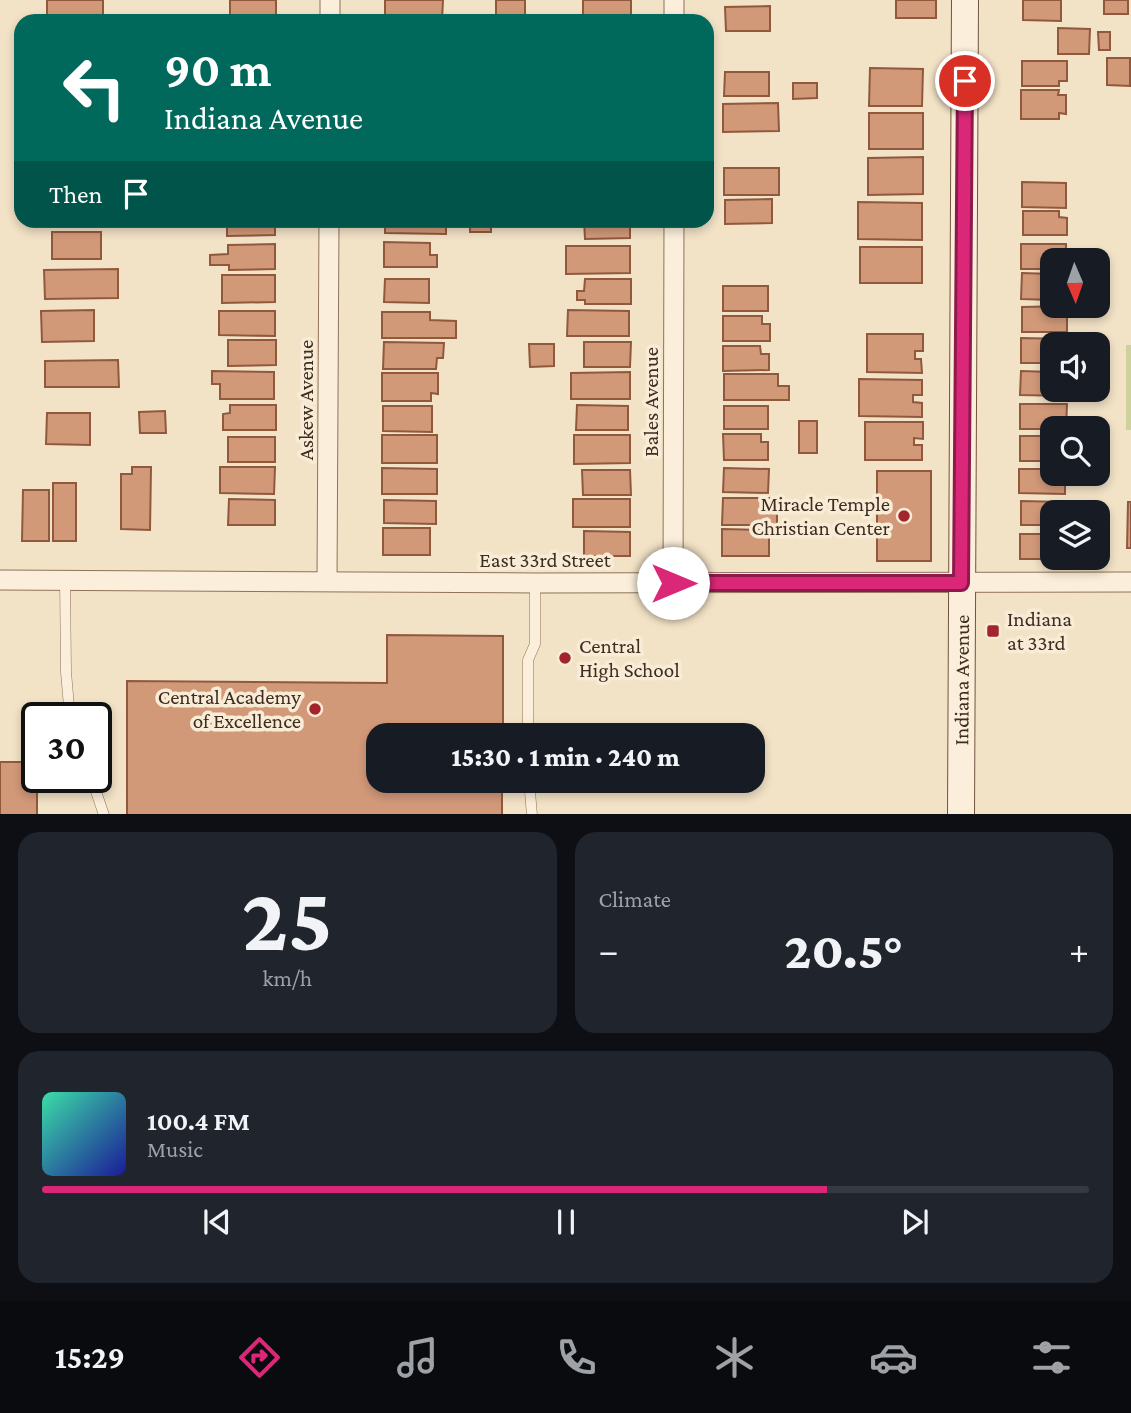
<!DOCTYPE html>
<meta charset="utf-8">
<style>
:root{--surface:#171b24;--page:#20242c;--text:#f1f3f6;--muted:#9ea1a6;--line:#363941;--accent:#db2777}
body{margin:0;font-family:"Crimson Pro",serif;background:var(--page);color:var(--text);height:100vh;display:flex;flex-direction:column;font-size:26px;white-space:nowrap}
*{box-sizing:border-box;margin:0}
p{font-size:23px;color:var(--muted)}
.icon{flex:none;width:38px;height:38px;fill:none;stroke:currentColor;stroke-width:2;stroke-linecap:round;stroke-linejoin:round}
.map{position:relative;height:814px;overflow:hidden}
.side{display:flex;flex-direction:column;gap:18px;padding:18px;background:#0d0f14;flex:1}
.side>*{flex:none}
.top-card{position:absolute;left:14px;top:14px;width:700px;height:214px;border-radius:21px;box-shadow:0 4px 10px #0003;background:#00695c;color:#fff;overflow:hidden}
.needle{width:46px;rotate:178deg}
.fabs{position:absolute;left:1040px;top:248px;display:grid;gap:14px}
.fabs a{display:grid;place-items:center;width:70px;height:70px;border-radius:14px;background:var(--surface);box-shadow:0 4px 10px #0003;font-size:35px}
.speed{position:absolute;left:21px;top:702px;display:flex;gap:14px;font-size:35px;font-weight:700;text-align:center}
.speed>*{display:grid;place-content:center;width:91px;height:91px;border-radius:50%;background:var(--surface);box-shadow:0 4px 10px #0003;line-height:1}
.speed .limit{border:4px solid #111;border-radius:10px;background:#fff;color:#111}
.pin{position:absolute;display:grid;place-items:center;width:60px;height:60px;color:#fff;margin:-30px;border:4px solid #fff;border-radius:50%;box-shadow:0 2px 7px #0007}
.me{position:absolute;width:77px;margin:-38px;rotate:90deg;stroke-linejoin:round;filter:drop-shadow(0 0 5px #0008)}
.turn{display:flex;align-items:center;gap:24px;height:147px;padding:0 35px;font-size:32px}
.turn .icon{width:91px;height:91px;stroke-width:2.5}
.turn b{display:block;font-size:49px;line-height:60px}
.then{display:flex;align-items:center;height:66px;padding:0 35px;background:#0003;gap:14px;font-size:26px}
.big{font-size:52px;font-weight:800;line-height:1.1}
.side .card{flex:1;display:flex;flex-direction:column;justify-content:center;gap:10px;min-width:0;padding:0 24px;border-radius:21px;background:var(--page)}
.side .dial{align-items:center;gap:0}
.dial b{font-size:91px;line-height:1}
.song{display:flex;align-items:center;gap:21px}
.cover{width:84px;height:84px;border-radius:10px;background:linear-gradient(135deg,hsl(160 70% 55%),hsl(240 70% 35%))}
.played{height:7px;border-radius:4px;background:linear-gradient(90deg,var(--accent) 75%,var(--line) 75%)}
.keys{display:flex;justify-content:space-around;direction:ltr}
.heat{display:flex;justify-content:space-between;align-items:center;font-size:38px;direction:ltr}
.side .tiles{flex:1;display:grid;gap:18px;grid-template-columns:1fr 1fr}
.card:last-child{grid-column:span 2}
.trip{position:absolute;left:366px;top:723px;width:399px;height:70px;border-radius:21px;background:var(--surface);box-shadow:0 4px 10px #0003;font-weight:800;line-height:70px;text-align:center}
.tab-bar{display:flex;height:112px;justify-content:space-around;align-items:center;background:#090b0e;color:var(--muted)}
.tab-bar .icon{width:49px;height:49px}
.tab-bar .active{color:var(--accent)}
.tab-bar b{font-size:32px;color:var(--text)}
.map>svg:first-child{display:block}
.green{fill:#ced199}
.building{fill:#d29979;stroke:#90593e;stroke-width:2}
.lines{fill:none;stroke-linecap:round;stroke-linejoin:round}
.lane-casing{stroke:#8f735a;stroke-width:11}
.street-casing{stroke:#8f735a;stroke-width:21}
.secondary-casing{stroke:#71543d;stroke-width:28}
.lane{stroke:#fbefdb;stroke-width:10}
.street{stroke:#fbefdb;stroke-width:19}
.secondary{stroke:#fbefdb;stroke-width:26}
.route-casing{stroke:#8e194d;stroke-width:18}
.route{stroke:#db2777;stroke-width:12}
.poi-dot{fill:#a2252e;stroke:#f8ecd7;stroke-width:2.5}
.labels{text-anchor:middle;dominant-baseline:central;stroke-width:7;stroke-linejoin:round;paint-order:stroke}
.street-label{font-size:21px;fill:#3e2c1f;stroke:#f8ecd7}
.poi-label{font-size:21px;fill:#3e2c1f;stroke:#f8ecd7;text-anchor:end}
</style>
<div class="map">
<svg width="1131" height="815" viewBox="0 0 1131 815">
<rect width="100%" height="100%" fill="#f2e2c6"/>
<path class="green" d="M1126 345H1131V430H1126Z"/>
<path class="building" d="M47 0H103V21H47Z
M230 0H276V21H230Z
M385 0H443L442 20 385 21Z
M496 0H525V21H496Z
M583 0H631V20H583Z
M896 0H936V18H896Z
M1023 0H1061V21L1023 20Z
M1104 0H1128V14H1104Z
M770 6V31H726L725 7Z
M1058 28 1090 29 1089 54H1058Z
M1098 32H1110V50H1099Z
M1107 58H1130V86L1107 85Z
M1022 61H1067V81H1059V86H1022Z
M870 68 923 69 922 106H869Z
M725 72H769V96H724Z
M793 83H817V98L793 99Z
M1021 90H1059L1058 95H1066V114L1059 113V119H1021Z
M778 103 779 131 723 132V104Z
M869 113H923V149H869Z
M923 157V194L868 195V158Z
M724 168H779V195H724Z
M1022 182 1066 183V208L1022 207Z
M772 199V223L725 224V200Z
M858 202 922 203V240L858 239Z
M1023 211H1059V217L1067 218V235H1023Z
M44 220H90V226L44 227Z
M227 220H275V235L227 236Z
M385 220H446V234L385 233Z
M470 220H491V232H470Z
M584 220H630V238L585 239Z
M52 232H101V259H52Z
M384 242 430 243V255H437V267H384Z
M275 244V269L229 270V265H210V255L228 254V245Z
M1021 244H1066V261H1052V269H1021Z
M566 246H630V273L566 274Z
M860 247H922V283H860Z
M118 269V298L45 299 44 270Z
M1022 273 1052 274V300L1021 299Z
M222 275H275V302L222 303Z
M385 279H429V303L384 302Z
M585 279H631V304H585V300H577V291H584Z
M723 286H768V311H723Z
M1067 306V332H1022V307Z
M94 310V341L42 342 41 311Z
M568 310 629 311V336H567Z
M219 311H275V336L219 335Z
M382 312H430V320L456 321V338H382Z
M723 316H762V324H770V341H723Z
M867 334H923V351H915V359H921L922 373 867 372Z
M1021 338 1067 339V345H1052V363H1021Z
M228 340H276V365L228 366Z
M384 342 444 343 443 358H437L436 369H383Z
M584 342H631L630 367H584Z
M529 344H554V366L530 367Z
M723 346H760L761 354H769V370L723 371Z
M118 360 119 387H45V361Z
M212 371 274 372V399H220V384H212Z
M1021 371 1052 372V390H1066V396L1020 395Z
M630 372V399H571V373Z
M382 373H438V394L431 393V401H382Z
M724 374H778V386H789V400H724Z
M859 379 922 380V395H913V402L922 403V417L859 416Z
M1020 404H1067L1066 429H1020Z
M230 405H276V430H223V414L230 413Z
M577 405 628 406V430H576Z
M383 406H432V432L383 431Z
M724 406H768V429H724Z
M165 411 166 433H140L139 412Z
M47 413H90V445L46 444Z
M799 421H817V453H799Z
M865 422H923V439L914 438V445H922V460H865Z
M723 434H761V442H768V460H724Z
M382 435H437V463H382Z
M574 435H630V463L574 464Z
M1020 436H1052V461H1020Z
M228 437H275V462H228Z
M132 467H151L150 530 121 529V474H132Z
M220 467H275L274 494 220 493Z
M382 468 437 469V494H382Z
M724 468 769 469 768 493 723 492Z
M1019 469H1052V474H1065V494L1019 493Z
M582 470H630L631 495H583Z
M877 471H931V561H877Z
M53 483H76V541H53Z
M23 490H49V541H22Z
M723 498H777V525H722Z
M229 499 275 500V525H228Z
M573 499H630V527H573Z
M384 500 436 501V524L384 523Z
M1021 501 1066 502 1065 513H1052V525H1021Z
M1128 502H1131V548H1127Z
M383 528H430V555H383Z
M722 529 769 530V556H722Z
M584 531 630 532V556H584Z
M1020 534H1052V558L1065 559H1020Z
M387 635 503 636V735H378V780H502V815H127V681L387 683Z
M0 762H37V815H0Z"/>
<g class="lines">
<g class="lane-casing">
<path id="lane" d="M65 580 66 672 70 718
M528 735V660L535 644V583
M91 777 104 815
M529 780 532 815"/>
</g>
<g class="street-casing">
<path id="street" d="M330 21V0
M674 21V0
M0 580 535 583 1131 582
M327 581 329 220
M673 583 674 220"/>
</g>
<g class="secondary-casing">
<g id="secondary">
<path id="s1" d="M961 815 965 0"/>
</g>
</g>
<use href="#lane" class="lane"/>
<use href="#street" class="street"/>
<use href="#secondary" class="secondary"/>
</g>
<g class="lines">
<g class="route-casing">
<path id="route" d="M673 583H961L965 81"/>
</g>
<use href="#route" class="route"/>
</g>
<g class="poi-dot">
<circle cx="904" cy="516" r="7"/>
<rect x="986" y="624" width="14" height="14" rx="3.5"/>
<circle cx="565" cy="658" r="7"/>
<circle cx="315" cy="709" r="7"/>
</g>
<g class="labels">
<g class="street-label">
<text transform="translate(306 400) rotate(-90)">Askew Avenue</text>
<text transform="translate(651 402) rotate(-90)">Bales Avenue</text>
<text x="545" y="560">East 33rd Street</text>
<text stroke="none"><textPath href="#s1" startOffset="135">Indiana Avenue</textPath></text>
</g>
<g class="poi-label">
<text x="890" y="504">Miracle Temple<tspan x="890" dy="24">Christian Center</tspan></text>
<text x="1007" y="619" text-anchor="start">Indiana<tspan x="1007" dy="24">at 33rd</tspan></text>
<text x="579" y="646" text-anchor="start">Central<tspan x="579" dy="24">High School</tspan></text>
<text x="301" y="697">Central Academy<tspan x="301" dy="24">of Excellence</tspan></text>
</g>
</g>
</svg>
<div class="fabs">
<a><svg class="needle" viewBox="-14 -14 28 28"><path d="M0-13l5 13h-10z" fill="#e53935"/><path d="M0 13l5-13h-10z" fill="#9ea1a6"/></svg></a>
<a><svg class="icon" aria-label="sound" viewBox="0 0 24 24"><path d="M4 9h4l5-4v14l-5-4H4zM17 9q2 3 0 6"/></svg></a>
<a><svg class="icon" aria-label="search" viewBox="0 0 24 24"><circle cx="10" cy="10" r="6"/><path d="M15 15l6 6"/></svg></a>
<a><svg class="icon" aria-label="layers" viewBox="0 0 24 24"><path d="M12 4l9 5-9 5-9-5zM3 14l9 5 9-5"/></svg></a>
</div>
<div class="speed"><div class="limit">30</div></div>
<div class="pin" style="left:965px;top:81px;background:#d93025"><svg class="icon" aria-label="arrive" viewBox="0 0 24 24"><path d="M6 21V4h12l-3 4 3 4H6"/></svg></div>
<svg class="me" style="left:673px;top:583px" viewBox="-20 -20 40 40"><circle r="19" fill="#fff"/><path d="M0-13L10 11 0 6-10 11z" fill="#db2777"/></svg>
<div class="trip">15:30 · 1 min · 240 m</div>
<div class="top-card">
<div class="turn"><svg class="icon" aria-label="left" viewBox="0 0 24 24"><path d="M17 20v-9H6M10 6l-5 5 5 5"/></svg><div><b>90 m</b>Indiana Avenue</div></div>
<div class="then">Then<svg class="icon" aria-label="arrive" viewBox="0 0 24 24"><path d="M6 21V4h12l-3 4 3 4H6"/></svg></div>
</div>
</div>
<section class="side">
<div class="tiles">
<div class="card dial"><b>25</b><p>km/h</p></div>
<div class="card"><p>Climate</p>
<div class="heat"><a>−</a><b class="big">20.5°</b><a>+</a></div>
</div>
<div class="card">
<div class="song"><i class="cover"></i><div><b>100.4 FM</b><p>Music</p></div></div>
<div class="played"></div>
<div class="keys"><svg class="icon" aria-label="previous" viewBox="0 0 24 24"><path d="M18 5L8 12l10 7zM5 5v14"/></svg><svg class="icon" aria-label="pause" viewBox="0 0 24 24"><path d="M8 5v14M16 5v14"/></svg><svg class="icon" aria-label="next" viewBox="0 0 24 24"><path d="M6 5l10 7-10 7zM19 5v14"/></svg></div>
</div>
</div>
</section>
<nav class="tab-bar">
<b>15:29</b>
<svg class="icon active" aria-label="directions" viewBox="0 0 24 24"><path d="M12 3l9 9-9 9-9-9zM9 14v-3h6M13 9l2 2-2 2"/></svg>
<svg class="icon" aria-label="music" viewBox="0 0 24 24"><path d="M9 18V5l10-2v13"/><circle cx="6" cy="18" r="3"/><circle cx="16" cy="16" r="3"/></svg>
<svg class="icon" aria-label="phone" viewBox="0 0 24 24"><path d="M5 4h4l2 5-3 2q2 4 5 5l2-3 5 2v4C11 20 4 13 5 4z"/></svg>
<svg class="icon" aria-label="climate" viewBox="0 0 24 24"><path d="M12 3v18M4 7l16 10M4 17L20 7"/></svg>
<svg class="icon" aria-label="car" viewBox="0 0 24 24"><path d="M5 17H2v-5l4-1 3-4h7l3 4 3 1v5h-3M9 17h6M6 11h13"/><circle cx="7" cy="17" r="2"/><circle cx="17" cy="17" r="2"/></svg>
<svg class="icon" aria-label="filters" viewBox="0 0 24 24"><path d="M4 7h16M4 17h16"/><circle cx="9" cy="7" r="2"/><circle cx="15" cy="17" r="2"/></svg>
</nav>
